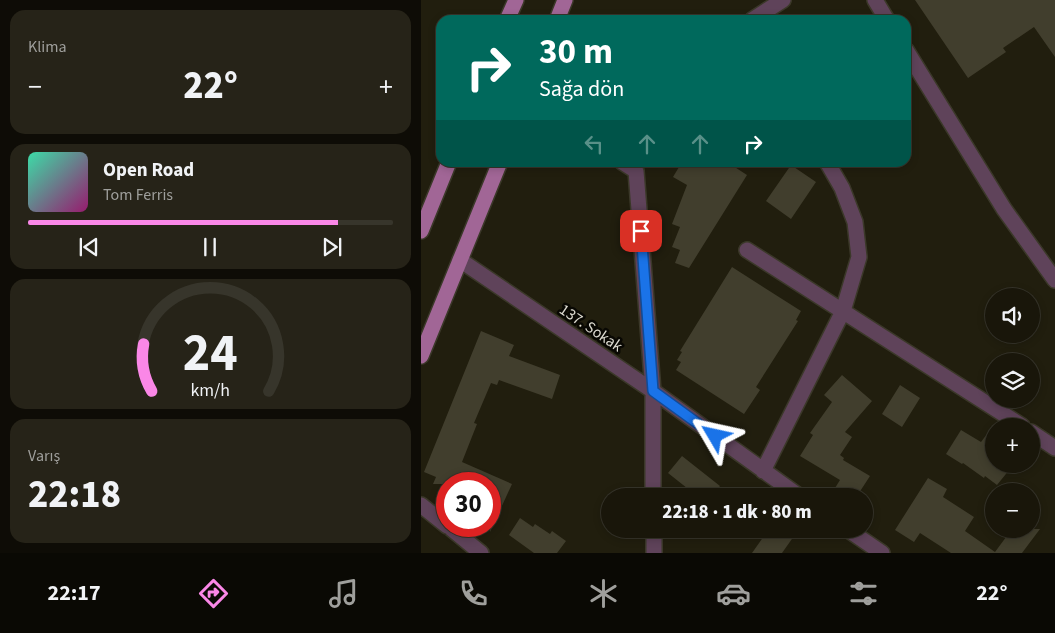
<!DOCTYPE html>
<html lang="tr">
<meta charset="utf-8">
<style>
:root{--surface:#19160a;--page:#262318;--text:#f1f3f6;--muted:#9f9f9c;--line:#37352b;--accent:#fa87e7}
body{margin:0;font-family:"Source Sans 3",sans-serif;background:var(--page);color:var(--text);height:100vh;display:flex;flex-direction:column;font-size:19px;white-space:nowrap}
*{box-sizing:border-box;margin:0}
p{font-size:16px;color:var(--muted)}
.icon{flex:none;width:28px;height:28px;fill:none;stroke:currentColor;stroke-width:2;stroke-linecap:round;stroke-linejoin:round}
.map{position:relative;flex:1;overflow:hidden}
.panel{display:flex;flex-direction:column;gap:10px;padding:10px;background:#0e0c06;width:421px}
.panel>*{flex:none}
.top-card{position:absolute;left:15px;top:15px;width:475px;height:152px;border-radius:15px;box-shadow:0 2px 8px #0003,0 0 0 1px var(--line);background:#00695c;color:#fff;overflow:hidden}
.fabs{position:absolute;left:564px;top:288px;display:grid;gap:10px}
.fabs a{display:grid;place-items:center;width:55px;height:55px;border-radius:50%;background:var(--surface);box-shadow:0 2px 8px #0003,0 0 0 1px var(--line);font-size:25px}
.speed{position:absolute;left:15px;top:472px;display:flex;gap:10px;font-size:25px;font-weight:700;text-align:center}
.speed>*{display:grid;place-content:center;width:65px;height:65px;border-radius:50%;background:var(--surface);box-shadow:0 2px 8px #0003,0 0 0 1px var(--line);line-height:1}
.speed .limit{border:8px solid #d22;background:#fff;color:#111}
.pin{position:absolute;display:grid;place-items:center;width:42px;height:42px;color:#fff;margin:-21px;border-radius:10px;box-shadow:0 2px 8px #0006}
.me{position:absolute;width:55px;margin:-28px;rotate:306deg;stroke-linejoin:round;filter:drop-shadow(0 0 4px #0008)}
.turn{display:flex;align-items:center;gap:18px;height:105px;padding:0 20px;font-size:22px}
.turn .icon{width:65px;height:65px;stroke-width:2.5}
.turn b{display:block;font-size:35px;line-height:42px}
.lanes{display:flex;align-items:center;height:48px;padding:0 20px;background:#0003;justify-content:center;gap:25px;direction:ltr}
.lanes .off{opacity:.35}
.big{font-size:38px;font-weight:800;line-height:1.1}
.panel .card{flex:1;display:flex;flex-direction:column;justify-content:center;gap:8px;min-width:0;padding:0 18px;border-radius:15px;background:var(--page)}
.panel .dial{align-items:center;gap:0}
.dial svg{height:130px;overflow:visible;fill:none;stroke:var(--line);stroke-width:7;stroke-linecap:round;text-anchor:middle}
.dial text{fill:var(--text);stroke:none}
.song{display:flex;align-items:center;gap:15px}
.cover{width:60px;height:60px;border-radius:8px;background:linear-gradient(135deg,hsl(160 70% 55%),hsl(320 70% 35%))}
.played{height:5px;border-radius:2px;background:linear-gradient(90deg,var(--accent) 85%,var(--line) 85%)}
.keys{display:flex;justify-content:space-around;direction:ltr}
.heat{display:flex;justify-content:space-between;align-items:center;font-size:28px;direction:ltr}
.trip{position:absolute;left:180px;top:488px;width:272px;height:50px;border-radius:25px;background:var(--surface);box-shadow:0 2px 8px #0003,0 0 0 1px var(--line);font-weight:800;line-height:50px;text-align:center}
.tabs{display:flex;height:80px;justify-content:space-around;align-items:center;background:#0a0904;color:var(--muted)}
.tabs .icon{width:35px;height:35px}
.tabs .current{color:var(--accent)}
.tabs b{font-size:22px;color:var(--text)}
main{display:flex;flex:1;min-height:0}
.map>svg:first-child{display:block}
.building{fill:#413e2d}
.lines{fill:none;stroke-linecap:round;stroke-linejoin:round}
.minor-casing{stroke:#3b3829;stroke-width:18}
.primary-casing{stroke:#3b3829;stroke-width:18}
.minor{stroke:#5f435a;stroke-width:15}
.primary{stroke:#a16696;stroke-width:15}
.route-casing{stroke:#114b97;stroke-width:12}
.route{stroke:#1a73e8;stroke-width:9}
.labels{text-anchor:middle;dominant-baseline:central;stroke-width:5;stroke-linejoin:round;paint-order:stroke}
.street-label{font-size:16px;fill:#dcdad0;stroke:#090803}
</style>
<main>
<section class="panel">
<div class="card"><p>Klima</p>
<div class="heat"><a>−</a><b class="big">22°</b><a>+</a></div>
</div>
<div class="card">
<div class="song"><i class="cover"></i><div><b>Open Road</b><p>Tom Ferris</p></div></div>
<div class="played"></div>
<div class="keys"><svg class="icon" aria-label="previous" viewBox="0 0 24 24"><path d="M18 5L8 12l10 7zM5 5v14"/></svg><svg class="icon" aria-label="pause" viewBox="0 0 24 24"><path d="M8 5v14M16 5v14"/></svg><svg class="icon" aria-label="next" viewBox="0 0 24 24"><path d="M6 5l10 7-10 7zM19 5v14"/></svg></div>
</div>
<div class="card dial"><svg viewBox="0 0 100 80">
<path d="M14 69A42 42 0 1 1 86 69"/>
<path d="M14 69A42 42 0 0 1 9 40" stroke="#fa87e7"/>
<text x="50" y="56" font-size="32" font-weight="700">24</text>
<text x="50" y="72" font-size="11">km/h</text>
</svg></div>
<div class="card"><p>Varış</p><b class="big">22:18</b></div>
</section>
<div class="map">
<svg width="634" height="553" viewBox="0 0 634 553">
<rect width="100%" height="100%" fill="#211e0e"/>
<path class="building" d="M494 0H634V57L613 27 582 48 585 52 547 78Z
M261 162H306L326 175 268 268 254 263 259 250 251 247 259 227 251 224 266 185 252 177Z
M370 165 395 182 370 219 345 201Z
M311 267 380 311 375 320 377 321 335 387 339 390 323 414 255 370 260 362 256 360 261 352 259 351Z
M60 331 93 345 88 356 139 375 131 399 78 380 76 385 70 383 53 423 56 424 41 462 91 484 69 532V484H12L15 477 3 472Z
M421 375 451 401 424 432 431 437 419 455 423 458 422 460 449 476 436 496H409L419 480 379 456 392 435 389 433 411 402 403 395Z
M479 385 499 398 481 427 461 414Z
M572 426V464H593L576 485 564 476 563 478 542 463 541 464 525 454 540 430 560 442Z
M261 456 299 486 291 496H276L247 473Z
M507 478 526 489 522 497 553 517 544 531 574 552 591 529H619L601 553H530L499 533 493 542 474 530Z
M99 518 112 527 114 524 129 534 131 531 145 541 136 553H113L88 535Z
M348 529H378L361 553H331Z"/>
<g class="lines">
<g class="minor-casing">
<path id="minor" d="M454 0 466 20
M331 20 362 0
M485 50 583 209 634 280
M201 162 215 171 232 391V496
M326 250 601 426
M39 260 232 391 378 496
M610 432 634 448
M342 471 422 311 438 257 434 222 421 188 406 162
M0 505 26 526
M27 526 60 553
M233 529V553
M426 529 461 553"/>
</g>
<g class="primary-casing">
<path id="primary" d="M86 20 95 0
M136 20 144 0
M0 231 28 162
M0 356 79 162"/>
</g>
<use href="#minor" class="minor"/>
<use href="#primary" class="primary"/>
</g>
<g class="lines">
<g class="route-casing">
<path id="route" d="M220 231 232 391 294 436"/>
</g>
<use href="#route" class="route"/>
</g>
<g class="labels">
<g class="street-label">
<text transform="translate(170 328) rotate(34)">137. Sokak</text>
</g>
</g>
</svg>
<div class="fabs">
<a><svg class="icon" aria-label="sound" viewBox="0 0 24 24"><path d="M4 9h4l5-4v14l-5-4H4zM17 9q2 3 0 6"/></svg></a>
<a><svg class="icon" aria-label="layers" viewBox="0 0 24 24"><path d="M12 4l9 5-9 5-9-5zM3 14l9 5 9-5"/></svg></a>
<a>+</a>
<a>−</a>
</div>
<div class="speed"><div class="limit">30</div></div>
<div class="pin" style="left:220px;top:231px;background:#d93025"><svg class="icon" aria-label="arrive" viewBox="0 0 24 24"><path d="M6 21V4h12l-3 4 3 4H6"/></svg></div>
<svg class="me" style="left:294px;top:436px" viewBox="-20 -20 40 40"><path d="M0-17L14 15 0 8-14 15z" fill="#1a73e8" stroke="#fff" stroke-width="4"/></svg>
<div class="trip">22:18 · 1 dk · 80 m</div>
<div class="top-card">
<div class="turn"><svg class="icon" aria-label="right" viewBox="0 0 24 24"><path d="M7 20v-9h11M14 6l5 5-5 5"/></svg><div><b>30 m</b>Sağa dön</div></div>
<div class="lanes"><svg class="icon off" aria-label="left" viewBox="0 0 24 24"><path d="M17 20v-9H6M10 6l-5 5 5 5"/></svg><svg class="icon off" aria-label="ahead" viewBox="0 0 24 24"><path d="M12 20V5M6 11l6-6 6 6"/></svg><svg class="icon off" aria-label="ahead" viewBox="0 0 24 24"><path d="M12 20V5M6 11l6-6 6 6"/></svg><svg class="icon" aria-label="right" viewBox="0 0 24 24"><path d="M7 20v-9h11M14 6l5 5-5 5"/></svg></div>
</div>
</div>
</main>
<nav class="tabs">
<b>22:17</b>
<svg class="icon current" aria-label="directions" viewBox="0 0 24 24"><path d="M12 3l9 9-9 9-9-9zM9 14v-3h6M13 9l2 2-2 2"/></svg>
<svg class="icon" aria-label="music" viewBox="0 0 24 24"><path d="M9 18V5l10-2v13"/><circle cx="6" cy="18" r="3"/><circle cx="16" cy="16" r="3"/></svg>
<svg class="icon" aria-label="phone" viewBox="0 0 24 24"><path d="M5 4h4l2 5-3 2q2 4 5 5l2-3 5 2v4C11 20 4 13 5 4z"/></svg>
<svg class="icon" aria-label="climate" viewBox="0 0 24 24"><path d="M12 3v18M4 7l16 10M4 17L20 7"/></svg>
<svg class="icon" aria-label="car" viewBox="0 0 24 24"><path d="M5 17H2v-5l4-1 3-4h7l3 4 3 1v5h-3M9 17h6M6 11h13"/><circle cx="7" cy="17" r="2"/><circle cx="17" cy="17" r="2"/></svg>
<svg class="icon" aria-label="filters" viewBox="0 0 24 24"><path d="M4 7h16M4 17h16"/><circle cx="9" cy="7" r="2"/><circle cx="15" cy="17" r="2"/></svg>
<b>22°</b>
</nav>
